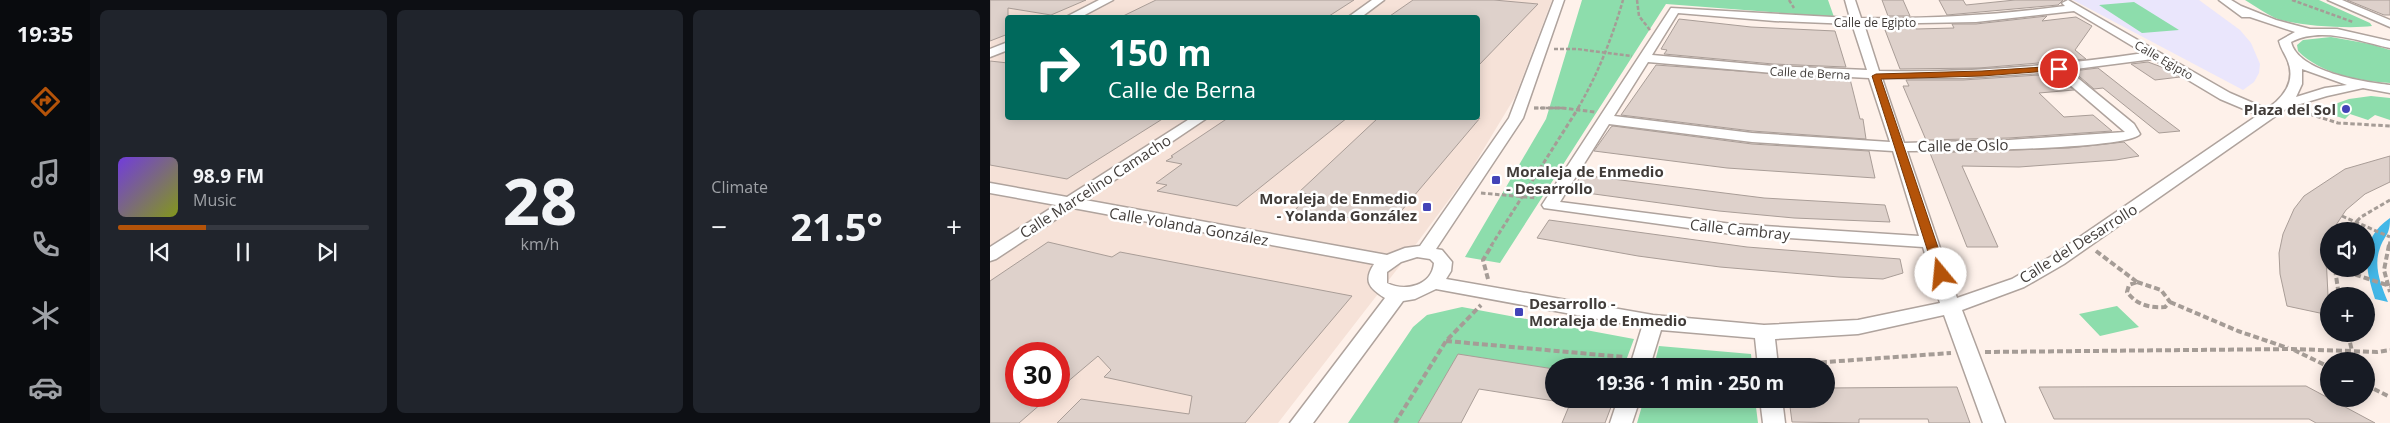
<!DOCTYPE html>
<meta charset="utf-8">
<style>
:root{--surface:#171b24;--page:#20242c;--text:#f1f3f6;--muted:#9ea1a6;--line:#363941;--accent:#b45309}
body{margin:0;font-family:"Open Sans",sans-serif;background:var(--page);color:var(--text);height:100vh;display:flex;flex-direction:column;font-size:19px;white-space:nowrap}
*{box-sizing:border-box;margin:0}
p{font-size:16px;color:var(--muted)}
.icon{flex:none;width:28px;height:28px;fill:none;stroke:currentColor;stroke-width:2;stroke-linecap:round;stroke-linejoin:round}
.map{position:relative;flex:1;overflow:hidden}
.side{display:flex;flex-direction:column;gap:10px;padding:10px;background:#0d0f14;width:900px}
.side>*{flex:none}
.hud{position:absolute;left:15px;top:15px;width:475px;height:105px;border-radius:5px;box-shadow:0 2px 12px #0003;background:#00695c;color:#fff;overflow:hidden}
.controls{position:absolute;left:1330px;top:222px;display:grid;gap:10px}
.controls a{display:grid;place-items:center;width:55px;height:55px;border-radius:50%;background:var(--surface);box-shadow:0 2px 12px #0003;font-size:25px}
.speed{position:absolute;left:15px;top:342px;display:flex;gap:10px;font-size:25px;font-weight:700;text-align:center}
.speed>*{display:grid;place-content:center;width:65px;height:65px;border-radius:50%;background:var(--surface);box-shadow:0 2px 12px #0003;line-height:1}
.speed .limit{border:8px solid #d22;background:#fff;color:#111}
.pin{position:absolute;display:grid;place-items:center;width:42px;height:42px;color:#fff;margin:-21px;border:2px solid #fff;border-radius:50%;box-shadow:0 1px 5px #0007}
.me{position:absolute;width:55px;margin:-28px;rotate:343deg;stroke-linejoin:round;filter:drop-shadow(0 0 4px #0008)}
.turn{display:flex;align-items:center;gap:18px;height:105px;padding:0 20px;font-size:22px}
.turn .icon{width:65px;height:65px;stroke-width:2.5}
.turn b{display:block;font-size:35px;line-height:42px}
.big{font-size:38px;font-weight:700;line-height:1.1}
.side .widget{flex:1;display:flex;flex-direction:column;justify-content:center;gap:8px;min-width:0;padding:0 18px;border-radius:8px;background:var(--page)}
.side .dial{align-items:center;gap:0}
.dial b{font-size:65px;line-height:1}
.song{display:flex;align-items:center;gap:15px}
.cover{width:60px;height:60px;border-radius:8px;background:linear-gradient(135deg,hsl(260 70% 55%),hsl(70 70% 35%))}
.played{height:5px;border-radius:2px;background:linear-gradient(90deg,var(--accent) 35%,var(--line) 35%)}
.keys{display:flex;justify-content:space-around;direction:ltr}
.heat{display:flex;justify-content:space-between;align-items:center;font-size:28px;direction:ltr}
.side .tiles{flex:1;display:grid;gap:10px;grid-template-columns:repeat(3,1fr)}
.trip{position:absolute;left:555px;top:358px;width:290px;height:50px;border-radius:25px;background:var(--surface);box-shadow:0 2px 12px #0003;font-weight:700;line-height:50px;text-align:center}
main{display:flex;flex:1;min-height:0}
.tab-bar{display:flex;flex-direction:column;width:90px;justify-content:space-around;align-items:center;background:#090b0e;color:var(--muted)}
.tab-bar .icon{width:35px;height:35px}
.tab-bar .selected{color:var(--accent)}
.tab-bar b{font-size:22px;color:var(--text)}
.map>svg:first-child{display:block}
.built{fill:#f6e2d8;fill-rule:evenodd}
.education{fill:#eae6fc}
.green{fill:#8dddac}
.water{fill:#43b7e7}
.building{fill:#ded1cb;stroke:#a99d97}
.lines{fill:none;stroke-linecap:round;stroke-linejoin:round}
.minor-casing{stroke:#afa39d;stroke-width:3}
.path-far2{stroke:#a59c96;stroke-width:2.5;stroke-dasharray:4 2;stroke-linecap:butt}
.path-far1{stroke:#a59c96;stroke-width:3;stroke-dasharray:4.5 2.5;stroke-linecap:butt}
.path{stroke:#a59c96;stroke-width:4;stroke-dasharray:6 3;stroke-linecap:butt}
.minor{fill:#fff;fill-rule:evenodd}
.route{fill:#b45309;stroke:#753606}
.poi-dot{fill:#4343b8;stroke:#fff;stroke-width:2}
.labels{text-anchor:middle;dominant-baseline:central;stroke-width:5;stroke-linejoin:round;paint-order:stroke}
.far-street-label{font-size:12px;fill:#413c39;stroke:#fff}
.poi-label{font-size:15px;font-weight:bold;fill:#413c39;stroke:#fff;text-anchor:end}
.street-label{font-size:15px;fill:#413c39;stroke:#fff}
</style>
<main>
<nav class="tab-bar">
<b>19:35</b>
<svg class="icon selected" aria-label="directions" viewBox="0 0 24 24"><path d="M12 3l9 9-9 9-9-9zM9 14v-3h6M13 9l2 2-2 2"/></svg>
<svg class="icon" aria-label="music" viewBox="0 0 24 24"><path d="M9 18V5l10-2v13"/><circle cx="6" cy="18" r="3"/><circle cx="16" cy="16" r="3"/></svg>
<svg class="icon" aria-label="phone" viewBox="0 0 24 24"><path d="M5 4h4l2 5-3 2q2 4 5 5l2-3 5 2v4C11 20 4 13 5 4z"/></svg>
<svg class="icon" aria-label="climate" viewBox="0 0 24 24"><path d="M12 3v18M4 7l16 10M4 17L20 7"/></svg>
<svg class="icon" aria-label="car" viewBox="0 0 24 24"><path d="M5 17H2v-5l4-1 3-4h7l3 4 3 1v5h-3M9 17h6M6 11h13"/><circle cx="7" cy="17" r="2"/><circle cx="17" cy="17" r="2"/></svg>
</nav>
<section class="side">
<div class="tiles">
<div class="widget">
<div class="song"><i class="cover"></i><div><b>98.9 FM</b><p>Music</p></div></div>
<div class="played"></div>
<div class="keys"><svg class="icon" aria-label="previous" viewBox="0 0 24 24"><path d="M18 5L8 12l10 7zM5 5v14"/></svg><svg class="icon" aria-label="pause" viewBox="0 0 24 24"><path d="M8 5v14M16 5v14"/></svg><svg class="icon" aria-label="next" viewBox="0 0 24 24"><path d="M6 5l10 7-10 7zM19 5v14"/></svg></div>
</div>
<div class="widget dial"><b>28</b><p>km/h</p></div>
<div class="widget"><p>Climate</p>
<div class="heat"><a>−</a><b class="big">21.5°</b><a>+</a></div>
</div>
</div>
</section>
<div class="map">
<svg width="1400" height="423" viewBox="0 0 1400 423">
<rect width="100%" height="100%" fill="#fef1ea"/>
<path class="built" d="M0 0H562L525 97 481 170 415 259 288 423H0ZM18 18H488V118H18ZM26 354H69V396H26Z"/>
<path class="education" d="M1083 0H1209L1250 30 1261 43 1270 64 1269 73 1264 82 1253 90Z"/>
<path class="green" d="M592 0H838L844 17 676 4 510 263 475 257 556 119Z
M1255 0H1329L1380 23 1382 26C1361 29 1305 26 1285 18 1275 13 1265 6 1255 0Z
M1144 2 1189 30 1152 33 1109 5Z
M1341 37 1380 44 1400 50V83C1369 81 1331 74 1308 51L1307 45 1313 40Z
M1381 96 1400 98V120L1385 115 1378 120 1360 114 1355 119 1328 110 1359 99Z
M1127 306 1149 327 1110 336 1089 314Z
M472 307 644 339 634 366H564V369L468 355 428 423H358L423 327 437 315Z
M669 346 761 354 762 366H664Z
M654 399H765L768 423H647Z"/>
<path class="water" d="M1400 218C1400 236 1395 234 1390 248 1383 266 1391 285 1398 302L1385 299C1375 268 1369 239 1400 218Z"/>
<path class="building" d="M0 0H96L61 15 18 8V34L0 41Z
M166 0H364L336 18H129Z
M423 0H504L548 4 488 66V18H397Z
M892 0H913L920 16H898Z
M949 0H973L976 5 1025 0H1073L1068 5 957 15Z
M1357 0H1400V15H1394Z
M1057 16 1052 21 1086 17 1102 26 1085 50 1096 59 989 68 910 69 895 30 903 29 902 25H924L926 29 964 28 962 24H986Z
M689 19 761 27 845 31 856 67 783 64 674 54 677 50 671 49Z
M0 61 18 63V118H174L77 179 0 165Z
M1158 62 1177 69 1190 77 1165 80 1141 64Z
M666 65 860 79 870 119H873L876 139 762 131 631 115Z
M1108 68 1141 94 1190 131 1169 133 1113 88 1104 89 1083 71Z
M1064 74 1084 90 1049 93 1074 117 1103 115 1122 131 1019 138 936 140 913 86H919L916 80H973Z
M238 118H357L247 206 167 191 177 185 166 183 192 164 176 161 183 157 181 156Z
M388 118H490L401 223 304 211 320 194 308 193Z
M623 126 762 144 879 151 885 178 737 168 604 151 621 127Z
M1134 142 1149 156 1126 160 1029 167 972 166 1008 247H977L940 153 1079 148Z
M1400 156V182L1375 194 1356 210 1342 231H1339L1336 256 1339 315 1297 306 1290 274 1289 253 1293 234 1304 209 1314 196 1355 169Z
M591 175 774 198 895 205 900 222 804 218 729 211 582 191Z
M559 220 757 247 910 259 913 273 893 279 849 277 730 267 648 256 547 238Z
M58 242 122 257 130 252 362 296 255 423H67L91 399 199 414 202 396 114 377 121 370 108 356 69 389V354H26V396H60L29 423H0V281Z
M468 354 564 369V401L489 389 471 423H428Z
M1316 386 1385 423H1326L1319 419H1064L1049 387Z
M967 387 980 423H939L938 419H869V423L802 422 799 399H836V388Z
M582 399H624L615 423H572Z"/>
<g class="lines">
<g class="minor-casing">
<path id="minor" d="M109 0H123L89 18H74Z
M382 0H394L370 18H357Z
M564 0H574L533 118 446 249 452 250 462 262 461 271 456 279 663 315 774 325 868 320 950 303 933 247 742 234 554 208 552 205 681 8 860 18 855 0H865L871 18C939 19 1007 15 1075 6L1072 3 1078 0 1240 93 1277 109C1294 97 1307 81 1297 59 1294 52 1291 49 1289 41L1305 32 1260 17H1252L1229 0H1241L1251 6 1286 20 1320 29H1347L1400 41V48C1369 41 1331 26 1301 42 1308 72 1374 82 1400 85V93L1373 88 1337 96 1297 108 1074 264 1034 287 972 310 1015 423H993L954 315 868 334 785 339 788 366H768L765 338 671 330 660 366H640L652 327 446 289 425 299 413 301 323 423H300L395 298C379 288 373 281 384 264L83 208 6 259 0 261V247L66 205 0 193V183L77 197 201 118H217L95 200 397 255 415 248 430 246 519 118ZM1084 11 1154 53C1066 66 978 73 889 71L874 24 986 22ZM688 13 785 21 862 24 877 70 783 66 662 55ZM1163 59 1230 99 1268 115 1062 256 1022 279 967 298 917 151C947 151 1138 150 1150 134L1144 124 1078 70ZM658 62 783 73 879 78 900 142 762 133 624 116ZM1312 69 1357 85 1335 88 1306 97 1312 84ZM1065 72 1135 132 1019 140 914 143 892 78H973ZM619 124 762 142 903 151 929 236 742 224 570 202ZM427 257 440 259 444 263C442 286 415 292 397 283V272L411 262Z
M1338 0H1352L1400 20V27Z
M18 42V50L0 57V49Z
M628 399H650L642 423H620Z
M770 399H792L795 423H773Z"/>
</g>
<path class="path-far2" d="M647 0 649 16 660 30
M799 0 804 8
M1302 0 1363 22
M564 49H587L642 56
M544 108H573
M588 108C608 74 622 38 633 0"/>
<path class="path-far1" d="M544 108H572L605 112
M1313 112 1348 123 1400 126
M491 193 547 198
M1352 216 1400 237
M1357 231 1371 217 1400 200
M501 246 589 107
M1399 246 1400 241"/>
<path class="path" d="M1399 245 1394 270 1400 292
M1106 251 1147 282
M1336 265 1339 266
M1345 269 1349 296
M1348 269 1400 286
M498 279 493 260 502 245
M1147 282 1171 290 1180 302 1175 307C1159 308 1147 305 1137 292L1139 285Z
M1180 302 1248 331 1298 348
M1358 334 1362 351
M456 341 634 357
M1304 350 1339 367
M995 352 1302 349 1387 352 1400 350
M671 360 762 365
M795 365 961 353
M1376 385 1400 397
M405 423 456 341 491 305"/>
<use href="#minor" class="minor"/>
</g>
<path class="route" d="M1069 66 1072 67V70L992 76 891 79 957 274 955 277H946L882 76 886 74 992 71Z"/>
<g class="poi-dot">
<circle cx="1356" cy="109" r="5"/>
<rect x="501" y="175" width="10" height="10" rx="2.5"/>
<rect x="432" y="202" width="10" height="10" rx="2.5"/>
<rect x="524" y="307" width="10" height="10" rx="2.5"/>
</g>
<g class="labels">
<g class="far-street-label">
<text x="885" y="22">Calle de Egipto</text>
<text transform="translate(1174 60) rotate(30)">Calle Egipto</text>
<text transform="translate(820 73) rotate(3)">Calle de Berna</text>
</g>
<g class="poi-label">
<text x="1346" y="109">Plaza del Sol</text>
<text x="516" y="171" text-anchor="start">Moraleja de Enmedio<tspan x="516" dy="17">- Desarrollo</tspan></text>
<text x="427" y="198">Moraleja de Enmedio<tspan x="427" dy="17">- Yolanda González</tspan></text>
<text x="539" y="303" text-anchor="start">Desarrollo -<tspan x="539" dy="17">Moraleja de Enmedio</tspan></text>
</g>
<g class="street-label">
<text transform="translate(973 145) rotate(-1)">Calle de Oslo</text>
<text transform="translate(105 186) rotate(-33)">Calle Marcelino Camacho</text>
<text transform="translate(199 226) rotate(10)">Calle Yolanda González</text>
<text transform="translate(750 229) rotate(6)">Calle Cambray</text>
<text transform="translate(1088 243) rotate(-32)">Calle del Desarrollo</text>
</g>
</g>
</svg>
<div class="controls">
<a><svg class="icon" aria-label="sound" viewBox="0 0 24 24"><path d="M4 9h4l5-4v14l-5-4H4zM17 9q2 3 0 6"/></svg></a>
<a>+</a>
<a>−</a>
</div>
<div class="speed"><div class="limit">30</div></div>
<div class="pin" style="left:1069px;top:69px;background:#d93025"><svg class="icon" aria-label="arrive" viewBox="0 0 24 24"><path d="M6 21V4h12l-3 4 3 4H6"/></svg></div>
<svg class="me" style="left:951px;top:274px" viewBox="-20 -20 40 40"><circle r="19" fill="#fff"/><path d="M0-13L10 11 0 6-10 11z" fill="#b45309"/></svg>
<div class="trip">19:36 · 1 min · 250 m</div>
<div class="hud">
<div class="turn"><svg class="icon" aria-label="right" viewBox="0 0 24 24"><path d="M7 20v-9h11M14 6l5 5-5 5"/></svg><div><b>150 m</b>Calle de Berna</div></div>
</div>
</div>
</main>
